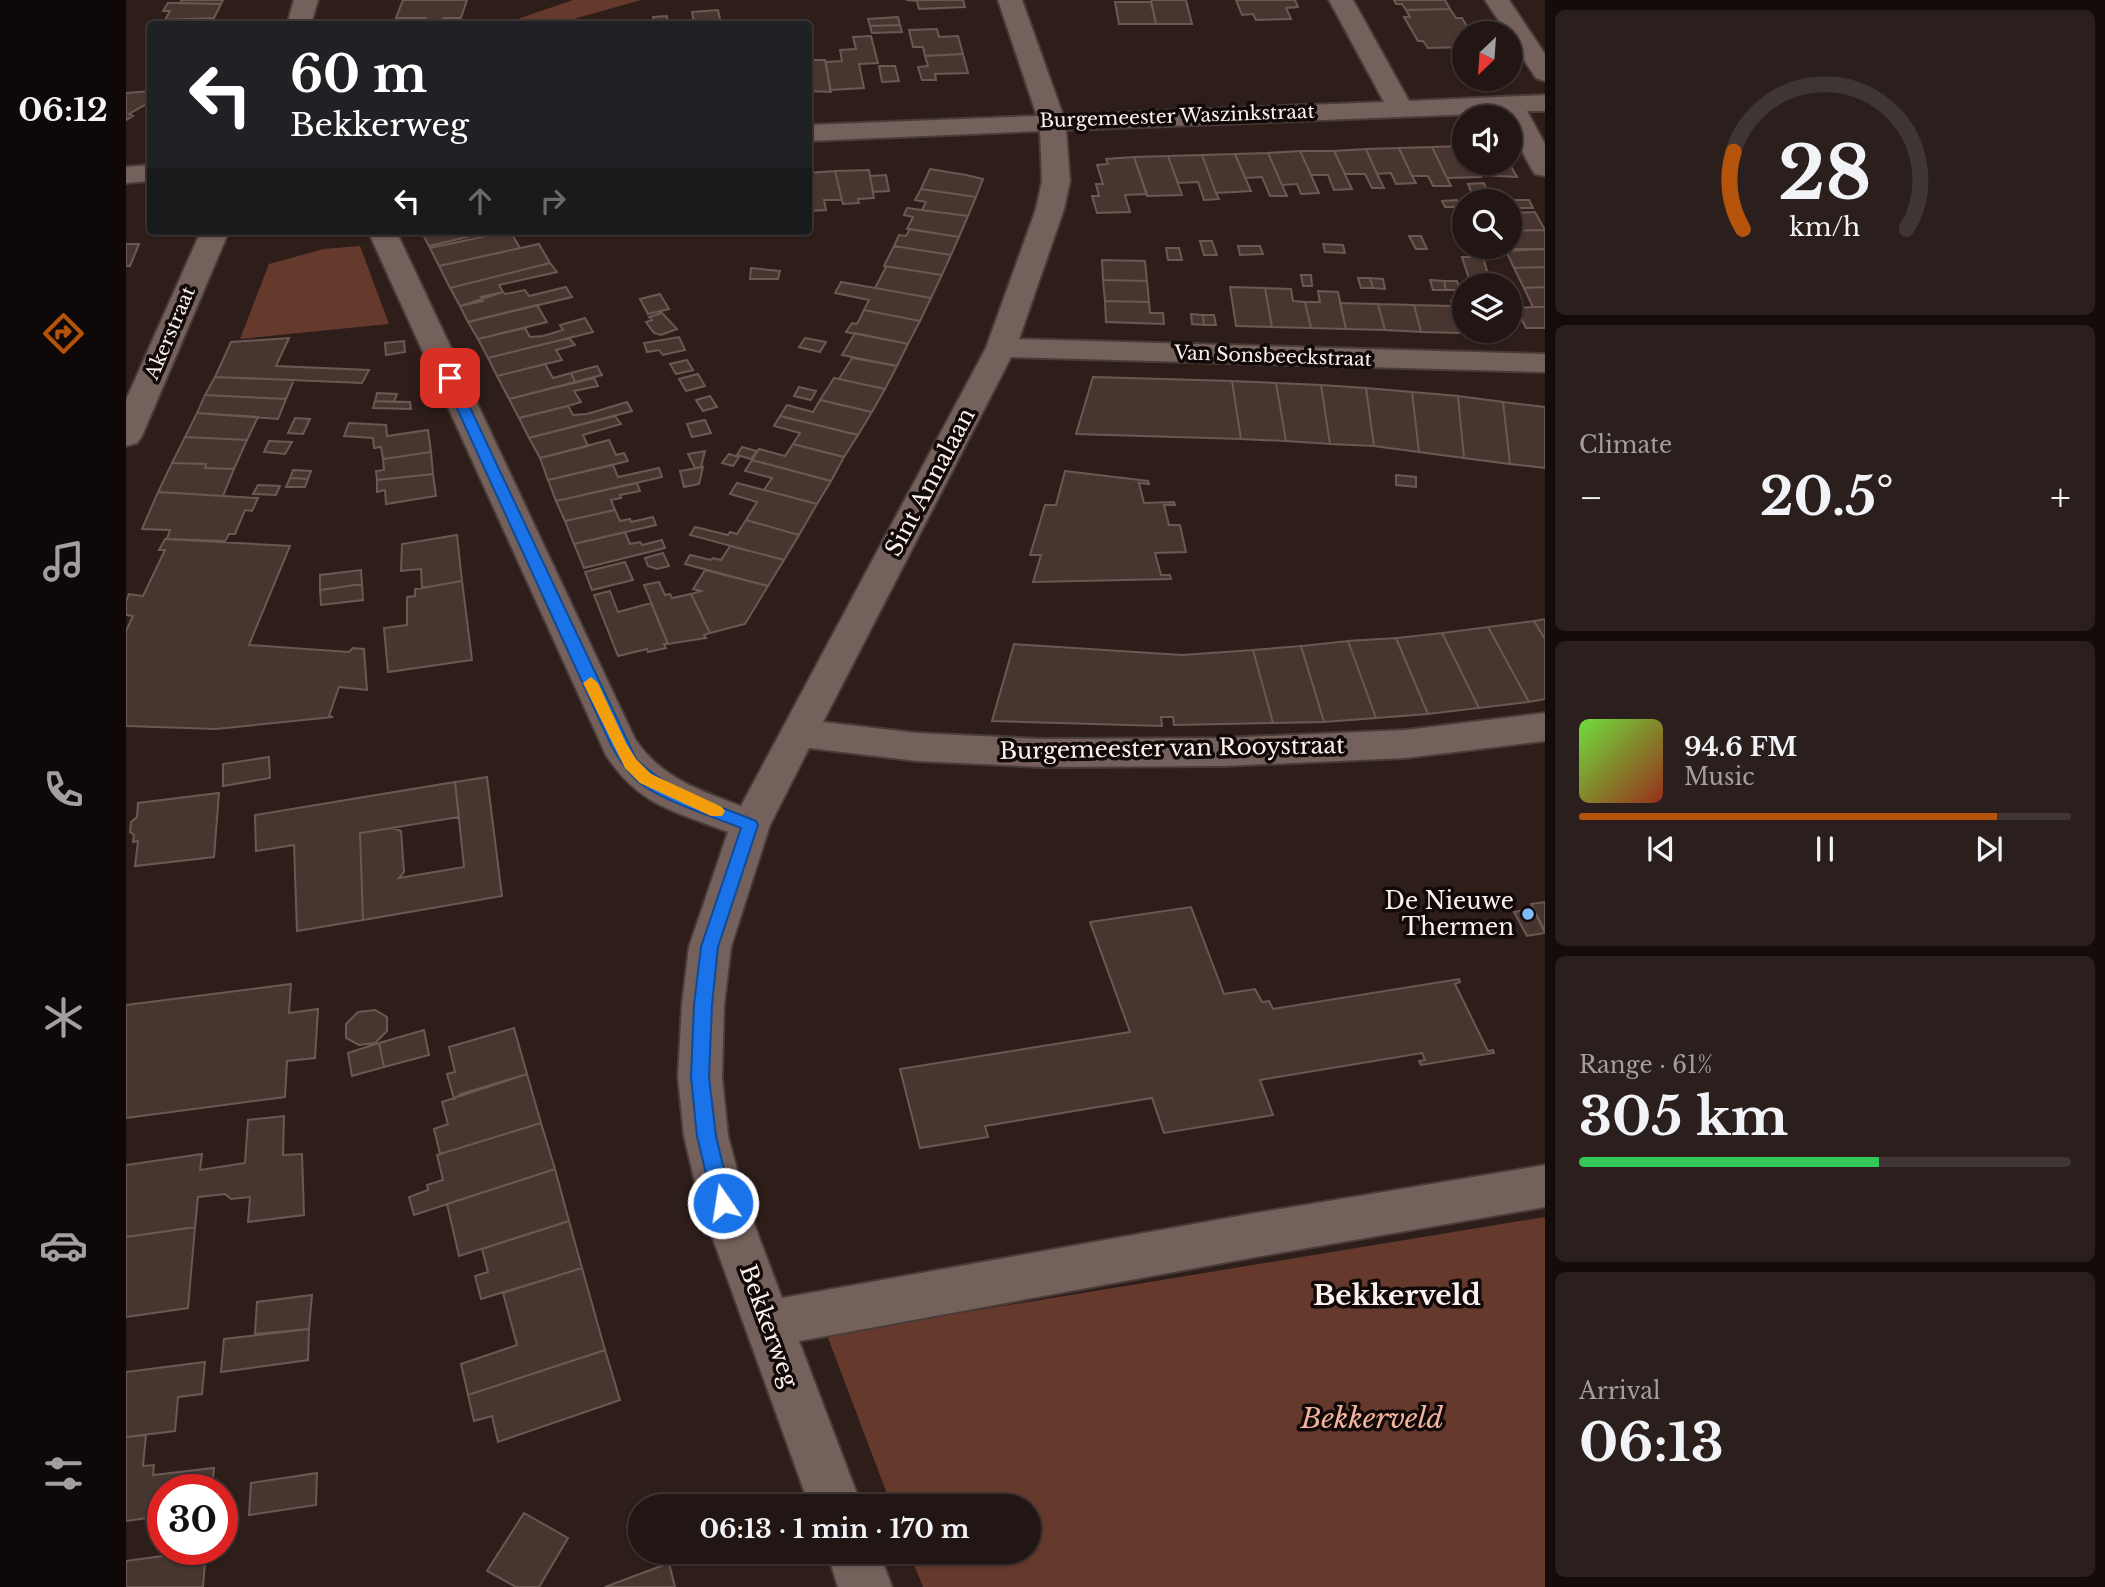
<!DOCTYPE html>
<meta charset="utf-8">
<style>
:root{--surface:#221614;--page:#2a1f1d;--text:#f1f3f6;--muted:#a29fa0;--line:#3f3534;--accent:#b45309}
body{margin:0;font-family:"Libre Baskerville",serif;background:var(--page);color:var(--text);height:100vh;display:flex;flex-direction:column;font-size:26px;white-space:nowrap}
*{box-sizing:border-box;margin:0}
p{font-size:23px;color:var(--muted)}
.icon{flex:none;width:38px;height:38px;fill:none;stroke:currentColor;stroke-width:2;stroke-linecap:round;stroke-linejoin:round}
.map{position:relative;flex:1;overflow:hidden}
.sheet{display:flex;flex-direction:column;gap:10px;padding:10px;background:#130c0b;width:560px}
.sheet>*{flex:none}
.top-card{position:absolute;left:21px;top:21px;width:665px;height:214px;border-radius:7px;box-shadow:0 2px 5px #0004,0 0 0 2px var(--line);background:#202124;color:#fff;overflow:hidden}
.needle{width:46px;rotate:205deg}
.tools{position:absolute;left:1326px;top:21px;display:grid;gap:14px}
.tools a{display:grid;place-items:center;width:70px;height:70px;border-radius:50%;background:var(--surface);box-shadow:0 2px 5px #0004,0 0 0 2px var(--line);font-size:35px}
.speed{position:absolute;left:21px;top:1474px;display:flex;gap:14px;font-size:35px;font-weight:700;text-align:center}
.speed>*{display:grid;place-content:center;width:91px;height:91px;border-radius:50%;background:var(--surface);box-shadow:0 2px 5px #0004,0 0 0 2px var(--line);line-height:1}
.speed .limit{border:10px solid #d22;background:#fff;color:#111}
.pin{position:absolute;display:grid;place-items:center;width:60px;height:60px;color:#fff;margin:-30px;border-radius:14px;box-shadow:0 4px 10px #0006}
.me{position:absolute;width:77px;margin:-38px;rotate:347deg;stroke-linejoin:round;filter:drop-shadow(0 0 5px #0008)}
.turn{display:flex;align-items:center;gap:24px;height:147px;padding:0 28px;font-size:32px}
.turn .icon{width:91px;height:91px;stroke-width:2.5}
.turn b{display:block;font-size:49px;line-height:60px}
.lanes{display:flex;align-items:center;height:66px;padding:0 28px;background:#0003;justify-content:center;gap:35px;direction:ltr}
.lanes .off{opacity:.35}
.big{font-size:52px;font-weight:800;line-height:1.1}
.sheet .tile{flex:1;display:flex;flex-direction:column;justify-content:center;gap:10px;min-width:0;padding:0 24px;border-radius:10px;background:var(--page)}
.sheet .dial{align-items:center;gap:0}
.dial svg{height:182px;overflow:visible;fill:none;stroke:var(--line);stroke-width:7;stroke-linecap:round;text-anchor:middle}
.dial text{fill:var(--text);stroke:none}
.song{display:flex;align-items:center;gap:21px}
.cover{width:84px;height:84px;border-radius:10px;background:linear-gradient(135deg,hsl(100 70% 55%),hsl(10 70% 35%))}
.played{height:7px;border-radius:4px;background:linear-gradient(90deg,var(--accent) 85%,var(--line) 85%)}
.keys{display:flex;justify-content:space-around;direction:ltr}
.heat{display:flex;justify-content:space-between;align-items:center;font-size:38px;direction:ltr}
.charge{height:10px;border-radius:5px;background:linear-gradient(90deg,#34c759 61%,var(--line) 0)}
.trip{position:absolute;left:502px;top:1494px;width:413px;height:70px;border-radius:35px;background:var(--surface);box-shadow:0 2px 5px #0004,0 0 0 2px var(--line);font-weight:800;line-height:70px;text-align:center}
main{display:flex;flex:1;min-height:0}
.tab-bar{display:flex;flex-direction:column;width:126px;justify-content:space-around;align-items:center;background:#0e0908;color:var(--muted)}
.tab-bar .icon{width:49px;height:49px}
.tab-bar .current{color:var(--accent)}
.tab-bar b{font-size:32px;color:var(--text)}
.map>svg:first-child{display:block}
.green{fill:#653a2d}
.building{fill:#473630;stroke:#6b5853;stroke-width:2}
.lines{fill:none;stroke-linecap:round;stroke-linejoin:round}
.minor-casing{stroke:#493b38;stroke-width:4}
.minor{fill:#74615b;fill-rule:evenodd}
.route{fill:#1a73e8;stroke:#114b97;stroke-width:2}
.slow{fill:#f59e0b}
.poi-dot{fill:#7ebdf9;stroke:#110a08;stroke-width:2.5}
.labels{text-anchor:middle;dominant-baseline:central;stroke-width:7;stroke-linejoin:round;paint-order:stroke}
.far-street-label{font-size:19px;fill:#fdf1ee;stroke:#110a08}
.street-label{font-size:23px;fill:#fdf1ee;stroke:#110a08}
.poi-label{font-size:23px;fill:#fdf1ee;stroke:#110a08;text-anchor:end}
.near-neighbourhood-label{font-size:28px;font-weight:bold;fill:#fdf1ee;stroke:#110a08}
.near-park-label{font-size:28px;font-style:italic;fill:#f3b39f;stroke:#110a08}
</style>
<main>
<nav class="tab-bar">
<b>06:12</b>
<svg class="icon current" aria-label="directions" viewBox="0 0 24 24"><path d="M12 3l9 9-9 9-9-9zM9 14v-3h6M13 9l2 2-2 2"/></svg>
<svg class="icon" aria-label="music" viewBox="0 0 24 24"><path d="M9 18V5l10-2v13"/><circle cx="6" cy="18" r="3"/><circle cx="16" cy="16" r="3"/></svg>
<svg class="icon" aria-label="phone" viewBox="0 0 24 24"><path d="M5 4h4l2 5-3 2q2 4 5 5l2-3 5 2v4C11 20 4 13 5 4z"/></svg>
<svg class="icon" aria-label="climate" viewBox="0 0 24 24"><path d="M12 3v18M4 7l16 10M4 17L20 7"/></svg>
<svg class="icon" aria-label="car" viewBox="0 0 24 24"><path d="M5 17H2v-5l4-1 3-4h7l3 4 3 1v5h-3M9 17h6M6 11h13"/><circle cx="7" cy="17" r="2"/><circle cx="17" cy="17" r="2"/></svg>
<svg class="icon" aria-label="filters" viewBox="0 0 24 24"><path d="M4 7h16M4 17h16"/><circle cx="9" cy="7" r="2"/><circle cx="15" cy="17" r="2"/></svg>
</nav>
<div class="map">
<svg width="1419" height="1587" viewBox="0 0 1419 1587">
<rect width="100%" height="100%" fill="#2e1e1a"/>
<path class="green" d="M447 0H515L430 24H377Z
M234 246 263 324 114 339 143 264 198 249Z
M1419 1217V1587H797L783 1552H903V1507H766L701 1335Z"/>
<path class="building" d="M56 0H97L95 4 54 3Z
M277 0H341L335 18H318L311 23H304L300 18H270Z
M780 0H837L839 7 793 9 791 1Z
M1025 0H1060L1066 24H1030Z
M1110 0H1169L1172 7 1160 8 1165 19 1130 20 1127 14 1116 15Z
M1268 0H1319L1324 9 1280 10 1276 4H1270Z
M989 2H1025L1030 24H993Z
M42 3H48L95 4 88 18 39 20 44 11H37Z
M1324 9 1330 18H1336L1345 33H1339V47L1302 48 1297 41H1292L1278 17H1284L1280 10Z
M592 10 595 24H568L566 12Z
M541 16 542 24H528L527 17Z
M772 17 774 25 744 26 742 19Z
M774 25 776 32 746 33 744 26Z
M811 29 813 37 832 36 837 54 799 56 797 47H787L783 30Z
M745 36 752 63 733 64 738 88 704 90 700 62 716 61 714 50 730 49 727 37Z
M837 54 842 73 809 74 810 80H796L792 67 802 66 799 56Z
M682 60H699L705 92 682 91Z
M753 66H769L773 81 756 82Z
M24 91V102L3 114 7 116 0 120V93Z
M1339 146V163H1348L1355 177 1321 178 1306 147Z
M1306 147 1321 178 1325 186H1307L1302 176H1286L1273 148Z
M1273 148 1286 176 1290 183 1270 184 1265 173 1251 174 1240 149Z
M1240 149 1251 174 1258 188H1246L1239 174H1219L1208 151Z
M1174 151 1185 175 1193 193 1175 194 1171 184 1156 185 1142 153Z
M1174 151H1208L1226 189 1208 190 1202 175H1185Z
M1142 153 1156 185 1161 196H1144L1136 177 1119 178 1109 154Z
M1109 154 1125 191 1090 193 1076 155Z
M1076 155 1090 193 1093 199 1078 200 1072 182 1052 183 1042 156Z
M1042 156 1056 195 1021 196 1008 157Z
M1008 157 1021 194 999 195 1004 212 971 213 966 196H973L970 184H977L971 165 982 164 980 159Z
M1348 163H1383L1391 177 1354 175Z
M804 169 840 175 857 179 850 197 795 189Z
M743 170 748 198 732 199 733 203 717 204 709 171Z
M709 171 716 200H698L700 210 682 211V173Z
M760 175 763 191 747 192 744 176Z
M1358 183 1362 194H1346L1342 184Z
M795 189 850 197 842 216 796 210 800 202 789 200Z
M1331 200 1335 207H1319L1316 201Z
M1370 200H1403L1407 208H1384V201Z
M781 208 796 210 842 216 833 237 781 229 787 217 778 215Z
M1409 212 1419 230 1384 231V213Z
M784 229 833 237 825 255 768 246 773 235 780 236Z
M1419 230V249L1380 251 1378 247H1384V231Z
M295 231H367L303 246Z
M384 231 394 248 313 266 304 248Z
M1283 236H1295L1301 249H1290Z
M1074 241H1086L1091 255H1078Z
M0 244H13L4 266H0Z
M413 244 424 263 324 288 313 266Z
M1197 244 1217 245 1219 253 1199 252Z
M768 246 825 255 816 275 758 266Z
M1112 246H1134L1137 254 1114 255Z
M1040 248H1053L1056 260H1042Z
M1386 249H1419V267L1388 268 1380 251Z
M1336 257H1357L1365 285H1345Z
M976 260 1019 261 1021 281 977 280Z
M424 263 431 272 373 285 377 292 355 297 357 301 334 306 324 288Z
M758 266 816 275 805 298 749 288 760 267Z
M1419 267V287L1398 288 1388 268Z
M625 268 654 271 652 279H624Z
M1175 275H1185L1186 286H1177Z
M1232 278H1244L1247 288H1235Z
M1244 278 1257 279 1259 289 1247 288Z
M977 280 1021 281 1023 302 979 301Z
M1304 280 1318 281 1320 290H1307Z
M1318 281H1331L1334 290H1320Z
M715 282 749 288 805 298 794 321 738 310 743 300 709 293Z
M440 287 446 297 342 322 334 306 377 292 379 294 399 290 403 296Z
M1104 287 1139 288 1146 327 1110 326Z
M1419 287V307H1407L1398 288Z
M1139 288 1165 289 1167 301 1179 302 1185 328 1146 327Z
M1192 291 1212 292 1220 329 1185 328 1179 302H1194Z
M534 294 543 309 522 314 514 299Z
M979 301 1023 302 1024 313H1037L1038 324 980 322Z
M1325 301H1339V331H1370L1371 334 1334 333Z
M1214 303 1252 304 1259 330 1220 329Z
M1252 304 1288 305 1295 332 1259 330Z
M411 305 421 322 352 339 342 322Z
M1288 305 1326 306 1334 333 1295 332Z
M1407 307H1419V328H1400L1390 308Z
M738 310 794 321 782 344 720 332 726 323 731 324Z
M536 313 551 329 535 335 528 333 520 322 526 320 523 317Z
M1065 314 1077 315 1078 325 1066 324Z
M1077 315H1088L1090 325H1078Z
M459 318 467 332 362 358 352 339 399 328 404 337 417 336 437 330 434 325Z
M729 333 782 344 771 366 716 355Z
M553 337 559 350 537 355 533 350 521 352 518 343Z
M163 338 150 366 243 370 236 383 89 377 105 342Z
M443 338 449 345 430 350 436 360 371 376 362 358Z
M679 338 700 342 694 352 673 347Z
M278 341 279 352 260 355 259 343Z
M726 358 771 366 759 389 713 379Z
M561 360 567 370 550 374 544 364Z
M419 364 427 378 445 373 449 382 383 399 371 376Z
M471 366 476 375 449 382 445 373Z
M572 374 579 386 560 391 553 379Z
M89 377 168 380 160 399 79 395Z
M967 377 1106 381 1115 439 950 434Z
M468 378 472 386 448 391 455 402 442 406 393 418 383 399Z
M708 378 713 379 759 389 746 412 694 400Z
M1106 381 1150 383 1160 441 1115 439Z
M1150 383 1195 385 1204 444 1160 441Z
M1195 385 1240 388 1248 446 1204 444Z
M673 387 690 391 685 400 668 396Z
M1240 388 1286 392 1293 452 1248 446Z
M1286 392 1332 396 1338 458 1293 452Z
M251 393 271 394 268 402 249 401Z
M79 395 160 399 152 419 71 413Z
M584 396 591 407 577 411 570 400Z
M1332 396 1377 402 1384 464 1338 458Z
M694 400 746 412 732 435 654 416 661 405 687 412Z
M249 401 284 402 285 409 247 408Z
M501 402 506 411 403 438 393 418 442 406 447 415 461 414Z
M1377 402 1419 407V468L1384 464Z
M71 413 132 417 121 440 59 437Z
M489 416 495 424 457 435 462 446 414 458 403 438Z
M654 416 732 435 718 457 667 444 674 433 648 426Z
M169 418 184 419 177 434 162 433Z
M579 420 585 433 566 437 561 424Z
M223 423 260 425 261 436 302 430 305 452 257 459 255 447 248 448 247 438 218 436Z
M59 437 121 440 108 469 79 468 80 464 46 463Z
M483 440 490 455 498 453 502 461 422 480 414 458Z
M143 441 166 442 159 454 138 452Z
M667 444 718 457 705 481 626 460 633 449 659 456Z
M616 447 631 451 625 459 611 455Z
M579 451 575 467 569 468 562 454Z
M305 452 307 474 251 480 250 471 258 470 257 459Z
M603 454 613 457 607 466 596 463Z
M626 460 705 481 691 504 638 490 646 478 619 471Z
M46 463 80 464 79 468 108 469 97 496 32 492Z
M487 465 492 477 533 468 536 477 430 501 422 480Z
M577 467 573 484 558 487 554 471Z
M167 470 185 471 182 479 164 478Z
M939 471 1022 481 1023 484 1013 483 1018 503 1048 502 1049 505H1038L1043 525H1054L1060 552 1029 553 1035 575H1044L1045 579 907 582 915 555H904L905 552 919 505H930Z
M307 474 310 496 260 504 259 490 251 492V480Z
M1270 475 1290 477V487L1270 485Z
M164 478 182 479 179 487H160Z
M511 483 514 491 494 495 495 498 485 500 489 510 439 521 430 501Z
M611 483 638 490 691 504 673 535 620 520 631 502 604 494Z
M132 485 154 486 150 495 127 494Z
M32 492 97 496 132 498 126 511 119 510 109 534H103L99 541 41 539 44 530 16 529Z
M489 510 494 521 504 519 505 522 527 517 530 525 448 544 439 521Z
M620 520 673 535 658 560 564 535 569 527 602 535 604 532 611 534Z
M499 532 504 544 514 542 516 545 536 540 539 548 458 568 448 544Z
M331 535 336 581 296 588 295 569 275 571 276 544Z
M39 539 164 546 123 645 223 652 227 648 238 649 241 690 213 687 203 716 207 717 90 729 0 726V631L7 616 0 615V601L3 594 17 596 39 550H33Z
M604 546 658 560 642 586 559 564 564 555 585 560 587 558 595 560Z
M537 553 543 566 531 569 522 566 519 558Z
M499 562 507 580 466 590 459 572Z
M235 570 236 584 194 590V575Z
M579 570 642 586 619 624 584 633 565 594 575 591 567 589Z
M336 581 346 660 262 672 258 628 281 625V597L289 596V589Z
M533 582 539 595 544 594 546 598 565 594 584 633 578 635 580 638 542 644 518 585Z
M236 584 237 600 195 605 194 590Z
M484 591 492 612 525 603 542 644H538L540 648 522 652 521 649 492 656 468 595Z
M1419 619V639L1408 621Z
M1408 621 1419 639V699L1403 702 1362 627Z
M1362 627 1403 702 1353 708 1316 633Z
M1316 633 1353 708 1302 714 1270 638Z
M1270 638 1302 714 1250 718 1222 641Z
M1222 641 1250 718 1198 722 1175 646Z
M888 644 1056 655 1127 650 1147 723 1048 725 1047 717H1035L1036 726 866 721Z
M1175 646 1198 722 1147 723 1127 650Z
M143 757 144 778 97 786V764Z
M361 777 376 896 237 920 234 833 266 828 275 831 278 872 273 878 338 867 329 782Z
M329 782 333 817 234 833 237 920 171 931 168 845 130 851 129 815Z
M93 793 88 857 9 866 12 841 7 842 8 835 4 832 5 822 11 817 12 803Z
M1419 902V931L1405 904Z
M1065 907 1098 994 1129 989 1136 1002 1143 1001 1147 1009 1333 979 1334 982 1329 984 1362 1051 1367 1050 1368 1053 1295 1065 1293 1061 1299 1060 1296 1053 1134 1080 1147 1115 1038 1133 1026 1098 859 1126 862 1137 794 1148 774 1069 1004 1032 964 922Z
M1407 909 1419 933 1401 936 1388 912Z
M165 984 163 1013 192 1009 189 1058 161 1061 159 1097 0 1118V1005Z
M249 1010 261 1017V1031L249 1043 233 1045 220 1038V1024L232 1012Z
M388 1028 401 1074 335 1094 328 1099 321 1074 329 1072 323 1047Z
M298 1030 303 1055 258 1067 253 1043Z
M253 1043 258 1067 226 1076 222 1053Z
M401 1074 415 1123 314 1154 308 1129 322 1124 316 1102Z
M158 1116 157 1155 176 1154 178 1215 122 1222 124 1197 105 1199 99 1194 72 1197 69 1227 0 1237V1165L76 1154 74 1170 119 1163 122 1120Z
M415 1123 429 1169 288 1215 283 1197 302 1190 301 1185 317 1180 311 1155Z
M429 1169 443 1221 333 1256 321 1204Z
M443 1221 456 1268 355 1299 349 1276 362 1272 356 1249Z
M69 1227 62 1308 0 1317V1237Z
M456 1268 479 1350 342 1395 335 1364 391 1345 377 1293Z
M186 1295 183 1329 129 1334 131 1302Z
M183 1329 182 1360 95 1372 98 1339Z
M479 1350 494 1400 372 1442 366 1416 348 1421 342 1395Z
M79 1362 76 1394 52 1397 49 1431 0 1437V1372Z
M20 1435 17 1466 28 1465 27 1475 88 1468 86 1489H37V1516L0 1521V1437Z
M191 1473 190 1505 123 1515 125 1483Z
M398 1513 442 1538 413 1587H390L361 1571Z
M80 1550 77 1587H0V1561Z
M543 1563 549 1587H479Z"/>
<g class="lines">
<g class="minor-casing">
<path id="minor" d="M168 0H192L185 24H161Z
M872 0H896L937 115 1258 102 1203 0H1227L1283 101 1419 95V111H1401L1419 144V176L1409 174 1405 168 1384 128V117H1378L1376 113 940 130 944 181 938 209 893 339 1419 354V372L885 357 697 722 791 733 916 739 1097 738 1280 730 1419 713V741L1280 758 1097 766 916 767 791 761 683 748 644 825 605 947 598 1005 596 1077 602 1136 620 1203 656 1298 1124 1214 1419 1165V1207L1124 1258 673 1341 736 1507H684L574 1203 558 1136 552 1077 556 1005 563 947 602 832C549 811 513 806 480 755L242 231H270L509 739C535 778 573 790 615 806L860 348 910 209 916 181 914 131 682 141V125L911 116Z
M1359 0H1383L1419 54V81L1410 78 1384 39V33H1381Z
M24 165V181L0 183V167Z
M75 231H103L16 436 11 443 0 446V400Z
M701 1552H753L766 1587H712Z"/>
</g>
<use href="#minor" class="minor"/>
</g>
<path class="route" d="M324 374 330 378 510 759C542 791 589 804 630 821L632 825 592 947 586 1005 583 1077 590 1136 606 1203 603 1210 597 1212 590 1210 587 1203 571 1136 565 1077 568 1005 575 947 615 828C583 815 544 804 515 784 502 774 493 759 485 745L317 378Z"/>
<path class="slow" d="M465 677 472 683 500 743 510 759 525 774 596 807 599 811 596 816H585L514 783 499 768 457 683Z"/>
<circle class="poi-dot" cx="1402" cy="914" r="7"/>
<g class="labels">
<g class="far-street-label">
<text transform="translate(1051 116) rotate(-2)">Burgemeester Waszinkstraat</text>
<text transform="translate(44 333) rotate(-67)">Akerstraat</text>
<text transform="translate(1147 356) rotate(2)">Van Sonsbeeckstraat</text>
</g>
<g class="street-label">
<text transform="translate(804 482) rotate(-62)">Sint Annalaan</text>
<text transform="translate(1046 748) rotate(-1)">Burgemeester van Rooystraat</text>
<text transform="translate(643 1326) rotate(70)">Bekkerweg</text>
</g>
<g class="poi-label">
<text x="1388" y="901">De Nieuwe<tspan x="1388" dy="26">Thermen</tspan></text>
</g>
<g class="near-neighbourhood-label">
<text x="1271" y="1295">Bekkerveld</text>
</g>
<g class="near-park-label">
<text x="1246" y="1418">Bekkerveld</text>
</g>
</g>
</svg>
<div class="tools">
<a><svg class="needle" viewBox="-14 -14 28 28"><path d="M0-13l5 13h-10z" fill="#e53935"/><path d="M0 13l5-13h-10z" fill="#a29fa0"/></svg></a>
<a><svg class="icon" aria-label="sound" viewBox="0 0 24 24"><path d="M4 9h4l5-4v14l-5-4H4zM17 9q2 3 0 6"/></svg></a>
<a><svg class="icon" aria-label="search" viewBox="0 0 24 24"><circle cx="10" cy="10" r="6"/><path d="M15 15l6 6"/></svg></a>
<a><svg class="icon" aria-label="layers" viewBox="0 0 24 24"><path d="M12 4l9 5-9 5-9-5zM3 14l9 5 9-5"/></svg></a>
</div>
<div class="speed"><div class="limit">30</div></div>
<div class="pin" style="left:324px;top:378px;background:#d93025"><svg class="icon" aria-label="arrive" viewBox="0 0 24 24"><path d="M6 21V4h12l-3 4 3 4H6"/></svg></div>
<svg class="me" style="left:597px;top:1203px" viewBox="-20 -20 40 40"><circle r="17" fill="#1a73e8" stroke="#fff" stroke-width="3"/><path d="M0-11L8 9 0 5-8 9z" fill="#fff"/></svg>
<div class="trip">06:13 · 1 min · 170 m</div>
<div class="top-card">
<div class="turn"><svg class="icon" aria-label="left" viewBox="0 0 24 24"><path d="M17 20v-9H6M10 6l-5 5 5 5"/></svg><div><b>60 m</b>Bekkerweg</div></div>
<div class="lanes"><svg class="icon" aria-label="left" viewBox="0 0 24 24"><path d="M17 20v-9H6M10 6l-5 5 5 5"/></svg><svg class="icon off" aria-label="ahead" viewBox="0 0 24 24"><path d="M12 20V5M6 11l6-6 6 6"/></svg><svg class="icon off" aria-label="right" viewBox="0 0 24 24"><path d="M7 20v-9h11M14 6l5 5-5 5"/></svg></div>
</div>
</div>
<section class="sheet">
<div class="tile dial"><svg viewBox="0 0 100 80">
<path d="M14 69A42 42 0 1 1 86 69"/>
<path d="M14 69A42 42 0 0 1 10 35" stroke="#b45309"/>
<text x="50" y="56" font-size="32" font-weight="700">28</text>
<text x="50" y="72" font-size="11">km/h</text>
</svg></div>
<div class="tile"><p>Climate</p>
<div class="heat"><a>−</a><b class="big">20.5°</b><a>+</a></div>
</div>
<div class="tile">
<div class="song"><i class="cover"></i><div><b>94.6 FM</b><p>Music</p></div></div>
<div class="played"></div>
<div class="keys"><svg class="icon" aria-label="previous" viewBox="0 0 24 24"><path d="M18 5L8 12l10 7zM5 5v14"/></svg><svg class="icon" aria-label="pause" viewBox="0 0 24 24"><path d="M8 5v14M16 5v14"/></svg><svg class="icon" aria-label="next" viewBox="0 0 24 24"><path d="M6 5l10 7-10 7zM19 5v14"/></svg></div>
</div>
<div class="tile"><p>Range · 61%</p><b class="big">305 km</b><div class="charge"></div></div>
<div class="tile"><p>Arrival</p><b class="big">06:13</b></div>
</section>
</main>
